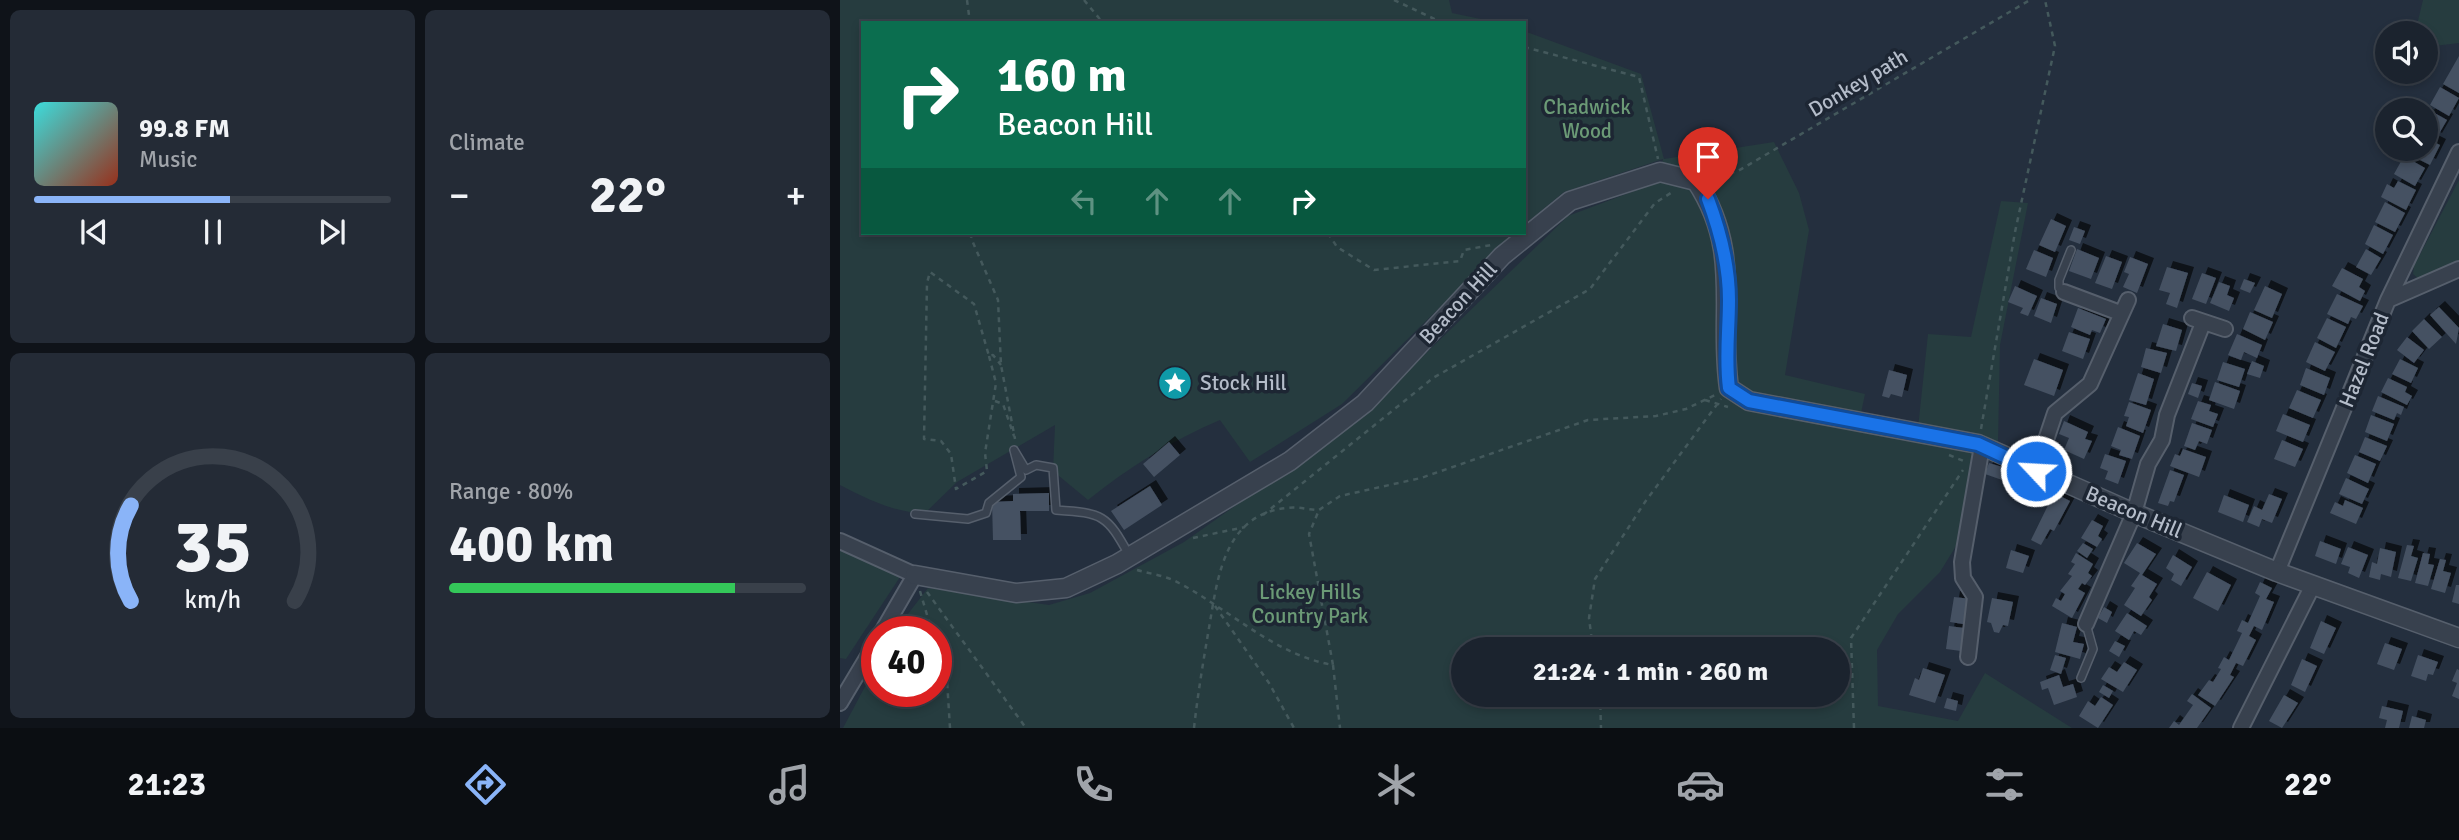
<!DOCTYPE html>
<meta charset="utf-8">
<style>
:root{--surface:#1b232e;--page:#242b36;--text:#f1f3f6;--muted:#a0a4aa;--line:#39404a;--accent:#8ab4f8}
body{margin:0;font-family:Signika,sans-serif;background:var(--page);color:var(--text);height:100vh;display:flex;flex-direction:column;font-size:26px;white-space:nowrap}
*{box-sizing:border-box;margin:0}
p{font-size:23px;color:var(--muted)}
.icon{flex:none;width:38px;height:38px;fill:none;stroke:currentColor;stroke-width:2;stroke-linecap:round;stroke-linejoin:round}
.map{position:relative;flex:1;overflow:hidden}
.panel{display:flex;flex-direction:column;gap:10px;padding:10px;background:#0f1319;width:840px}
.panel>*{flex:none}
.hud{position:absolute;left:21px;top:21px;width:665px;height:214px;border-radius:0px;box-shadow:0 4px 10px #0003,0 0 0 2px var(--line);background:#0b6e4f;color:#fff;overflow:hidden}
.controls{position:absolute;left:1535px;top:21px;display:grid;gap:14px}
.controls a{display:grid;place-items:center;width:63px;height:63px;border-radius:50%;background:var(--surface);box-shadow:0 4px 10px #0003,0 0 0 2px var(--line);font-size:35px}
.speed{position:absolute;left:21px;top:616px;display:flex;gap:14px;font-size:35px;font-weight:700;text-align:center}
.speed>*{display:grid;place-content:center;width:91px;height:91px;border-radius:50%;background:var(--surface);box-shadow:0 4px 10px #0003,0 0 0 2px var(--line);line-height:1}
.speed .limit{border:10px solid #d22;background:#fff;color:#111}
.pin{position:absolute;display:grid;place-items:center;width:60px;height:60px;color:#fff;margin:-72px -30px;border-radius:50% 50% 50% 0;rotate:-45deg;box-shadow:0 0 7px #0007}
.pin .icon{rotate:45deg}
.me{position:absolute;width:77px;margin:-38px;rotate:295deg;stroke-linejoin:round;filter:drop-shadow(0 0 5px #0008)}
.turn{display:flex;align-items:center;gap:24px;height:147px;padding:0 21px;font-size:32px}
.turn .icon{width:91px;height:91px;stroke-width:2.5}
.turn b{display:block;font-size:49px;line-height:60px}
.lanes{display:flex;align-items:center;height:66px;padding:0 21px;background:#0003;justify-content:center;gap:35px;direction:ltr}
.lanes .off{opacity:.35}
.big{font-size:52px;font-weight:700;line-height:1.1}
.panel .card{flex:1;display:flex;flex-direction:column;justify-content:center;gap:10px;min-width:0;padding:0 24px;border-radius:10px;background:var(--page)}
.panel .dial{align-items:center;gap:0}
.dial svg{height:182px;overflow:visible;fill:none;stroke:var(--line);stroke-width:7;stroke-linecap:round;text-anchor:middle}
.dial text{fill:var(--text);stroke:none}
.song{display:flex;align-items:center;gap:21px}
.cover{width:84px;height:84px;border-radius:10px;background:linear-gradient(135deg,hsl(180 70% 55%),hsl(10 70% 35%))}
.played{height:7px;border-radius:4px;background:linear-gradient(90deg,var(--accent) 55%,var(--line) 55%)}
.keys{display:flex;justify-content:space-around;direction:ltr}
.heat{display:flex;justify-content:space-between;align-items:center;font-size:38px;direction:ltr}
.charge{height:10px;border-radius:5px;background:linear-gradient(90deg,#34c759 80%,var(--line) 0)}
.panel .tiles{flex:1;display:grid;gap:10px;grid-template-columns:repeat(2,1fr)}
.trip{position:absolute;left:611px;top:637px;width:399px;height:70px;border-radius:35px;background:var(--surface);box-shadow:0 4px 10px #0003,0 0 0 2px var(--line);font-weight:700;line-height:70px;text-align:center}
.menu{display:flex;height:112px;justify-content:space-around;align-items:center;background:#0b0e12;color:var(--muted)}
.menu .icon{width:49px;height:49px}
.menu .on{color:var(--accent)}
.menu b{font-size:32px;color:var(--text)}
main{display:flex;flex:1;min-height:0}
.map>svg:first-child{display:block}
.green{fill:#263c3f;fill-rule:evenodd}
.building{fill:#455162;filter:url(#shadow)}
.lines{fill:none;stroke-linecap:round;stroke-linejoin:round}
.service-casing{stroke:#565f6c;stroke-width:10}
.minor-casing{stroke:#565f6c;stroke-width:18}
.tertiary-casing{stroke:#565f6c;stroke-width:21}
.path{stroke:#44595c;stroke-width:2.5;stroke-dasharray:5 5;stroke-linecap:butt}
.service{stroke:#38414e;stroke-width:7}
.minor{stroke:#38414e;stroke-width:14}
.tertiary{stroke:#38414e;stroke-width:18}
.route-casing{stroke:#114b97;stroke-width:18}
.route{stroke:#1a73e8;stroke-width:12}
.labels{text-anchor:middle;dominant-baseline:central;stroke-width:7;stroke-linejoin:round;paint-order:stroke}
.street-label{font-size:21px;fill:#b4bcc9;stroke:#1d2633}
.park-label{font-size:21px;fill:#6b9a76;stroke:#1d2633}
.poi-label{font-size:21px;fill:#b4bcc9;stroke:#1d2633;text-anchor:start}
</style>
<main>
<section class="panel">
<div class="tiles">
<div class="card">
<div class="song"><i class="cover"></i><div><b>99.8 FM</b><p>Music</p></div></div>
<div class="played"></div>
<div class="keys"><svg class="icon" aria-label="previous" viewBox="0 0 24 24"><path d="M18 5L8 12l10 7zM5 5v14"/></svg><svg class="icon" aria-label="pause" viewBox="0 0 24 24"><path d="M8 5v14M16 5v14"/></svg><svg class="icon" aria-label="next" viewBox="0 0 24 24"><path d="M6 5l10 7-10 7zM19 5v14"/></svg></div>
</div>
<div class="card"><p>Climate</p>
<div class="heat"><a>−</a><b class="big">22°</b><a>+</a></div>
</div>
<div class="card dial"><svg viewBox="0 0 100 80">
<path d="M14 69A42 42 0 1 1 86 69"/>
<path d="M14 69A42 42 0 0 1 14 27" stroke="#8ab4f8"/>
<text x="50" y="56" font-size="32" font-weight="700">35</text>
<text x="50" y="72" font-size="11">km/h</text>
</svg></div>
<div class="card"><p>Range · 80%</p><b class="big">400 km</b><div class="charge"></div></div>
</div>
</section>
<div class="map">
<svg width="1619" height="728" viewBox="0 0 1619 728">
<defs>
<filter id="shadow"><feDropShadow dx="6" dy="-6" stdDeviation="0" flood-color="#0009"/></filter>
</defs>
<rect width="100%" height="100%" fill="#242f3e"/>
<path class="green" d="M0 0H609L612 13 660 23H23V233H675L502 404 410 462 380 420C331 441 289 467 248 500L213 471 215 425 117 482 85 513C55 513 27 499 0 485Z
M1583 0H1619V43L1586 47V33H1575Z
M684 31 801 74 824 159 934 142 959 193 969 230 945 375 1025 394 1021 413 1076 438 1145 455 1132 520 1100 572 1058 614 1037 650 1038 706 1118 721 1145 673 1232 728H3L37 664V691H96V632H54L88 588 209 605 250 593 344 542 518 419 728 216 818 182 823 159 724 192 684 225ZM623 649H998V695H623Z
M1619 180V263L1581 281 1573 274 1574 266Z
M1161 201 1188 203 1160 345 1158 443 1078 428 1088 334 1131 337Z
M0 550 60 577 6 659 0 658Z"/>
<path class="building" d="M1619 56V93L1603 84Z
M1600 87 1619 98 1609 116 1590 105Z
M1591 111 1607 120 1596 139 1586 132V114L1588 116Z
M1586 138 1600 145 1590 165 1564 152 1565 149H1586Z
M1564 156 1585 168 1575 186 1554 174Z
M1558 181 1576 190 1566 210 1541 197 1547 184 1554 188Z
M1545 202 1565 213 1555 232 1535 222Z
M1211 219 1226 226 1215 252 1199 245Z
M1534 225 1553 235 1543 254 1525 244Z
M1234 227 1245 231 1240 244 1229 240Z
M1237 249 1259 258 1251 279 1229 271Z
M1526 249 1541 258 1531 275 1516 267Z
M1194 250 1213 258 1206 277 1186 269Z
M1266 256 1282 262 1272 289 1255 283Z
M1290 257 1308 264 1297 293 1283 287 1289 274 1284 272Z
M1327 267 1348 273 1337 308 1326 304 1330 293 1319 290Z
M1502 268 1523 279 1519 287 1525 291 1520 301 1492 286Z
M1362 273 1376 278 1366 304 1352 299Z
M1404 279 1415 283 1410 293 1400 289Z
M1379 282 1390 286 1387 295 1394 298 1389 311 1370 303Z
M1175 286 1197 296 1188 316 1180 313 1183 308 1168 302Z
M1425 286 1442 294 1432 318 1414 310Z
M1497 294 1523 306 1516 319 1511 317 1508 324 1487 314Z
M1201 298 1217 304 1211 323 1194 316Z
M1599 307 1619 328 1616 344 1590 315Z
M1238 308 1266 319 1260 333 1252 330 1250 335 1231 327Z
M1410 312 1433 322 1425 340 1403 329Z
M1487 318 1506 327 1496 348 1477 338Z
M1584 319 1602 337 1589 349 1572 331Z
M1323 324 1342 330 1336 351 1316 346Z
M1229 332 1250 339 1243 359 1222 351Z
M1397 334 1422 345 1417 358 1404 352 1401 360 1388 355Z
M1567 337 1584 350 1574 363 1557 350Z
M1475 342 1495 352 1485 371 1466 362Z
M1306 348 1327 353 1321 373 1301 367Z
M1194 359 1223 370 1214 396 1184 385Z
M1560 359 1578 368 1571 383 1552 374Z
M1412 361 1424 366 1420 378 1407 374Z
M1383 362 1405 369 1399 387 1377 380Z
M1466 368 1490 378 1484 395 1460 385Z
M1049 370 1067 375 1062 397 1051 394 1049 398 1042 396Z
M1298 373 1314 379 1306 405 1289 400Z
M1548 378 1567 387 1565 392 1572 396 1567 405 1541 392Z
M1375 382 1400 391 1394 409 1369 400Z
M1352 383 1362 386 1358 398 1348 394Z
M1457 390 1481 400 1473 418 1449 408Z
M1538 396 1564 407 1561 415 1557 413 1554 420 1532 411Z
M1358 401 1371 405 1369 411 1378 414 1373 427 1351 419Z
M1289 402 1311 410 1303 433 1286 426 1289 417 1284 416Z
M1443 414 1470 425 1463 442 1436 431Z
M1531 415 1554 424 1547 441 1525 432Z
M1224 421 1248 432 1245 439 1252 441 1244 459 1224 450 1229 438 1219 434Z
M1352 423 1372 430 1367 444 1359 441 1355 450 1344 446Z
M1278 427 1300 436 1292 459 1279 455 1281 450 1271 446Z
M1525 437 1547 446 1540 461 1519 452Z
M1442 440 1463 449 1455 467 1434 459Z
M329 442 340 455 314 477 303 464Z
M1343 449 1366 457 1359 477 1330 466 1335 454 1340 456Z
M1265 454 1286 461 1278 484 1265 479 1268 471 1260 468Z
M1515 455 1536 464 1528 483 1507 473Z
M1149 463 1169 469 1165 481 1145 474Z
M1330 470 1344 475 1334 502 1330 501 1328 506 1318 503Z
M1506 478 1529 489 1522 504 1499 494Z
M310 486 322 505 284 530 271 511Z
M209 493V511H180L181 540H153L152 502 173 501V494Z
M1214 493 1230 501 1214 531 1210 529 1201 545 1191 540Z
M1429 494 1442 499 1432 523 1422 519 1419 527 1407 522 1414 506 1422 510Z
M1384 495 1409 505 1403 522 1378 512Z
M1505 500 1523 508 1516 524 1490 513 1495 502 1503 506Z
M1252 520 1263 526 1258 536 1262 539 1257 547 1241 538Z
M1480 541 1501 549 1496 564 1475 556Z
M1243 543 1253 549 1247 558 1237 551Z
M1297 543 1316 554 1302 575 1317 584 1309 597 1312 600 1301 616 1284 605 1295 588 1291 586 1300 573 1284 563Z
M1567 545 1574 546 1571 556 1578 558 1571 581 1558 578Z
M1508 547 1528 555 1519 578 1508 573 1510 567 1501 564Z
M1540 548 1556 552 1551 577 1541 574 1540 580 1529 577 1532 562 1537 564Z
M1171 550 1189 556 1183 573 1166 568Z
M1236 553 1253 564 1248 573 1252 576 1245 585 1242 583 1238 589 1245 593 1232 618 1212 606 1216 598 1221 601 1225 594 1220 591 1232 576 1228 574 1235 564 1231 562Z
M1583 553 1590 554 1588 564 1594 565 1588 586 1575 583Z
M1333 555 1352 567 1341 586 1331 580 1334 574 1326 568Z
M1600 559 1606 560 1603 571 1611 573 1605 593 1591 589Z
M1367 572 1391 585 1378 611 1353 598Z
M1420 582 1432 588 1426 599 1434 602 1422 630 1414 626 1409 636 1416 640 1403 666 1396 663 1390 675 1394 677 1375 706 1358 695 1369 680 1373 682 1381 669 1378 668 1384 657 1389 660 1402 633 1397 631 1402 620 1408 623 1420 596 1415 593Z
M1616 585H1619V604L1612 602Z
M1114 597 1131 599 1128 620 1124 619 1123 624 1110 622Z
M1152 598 1173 602 1168 626 1163 625 1159 633 1154 632 1151 623 1147 622Z
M1264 607 1272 612 1267 623 1258 618Z
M1287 613 1307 626 1301 635 1294 631 1289 640 1275 631Z
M1481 621 1496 628 1484 654 1470 648Z
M1222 623 1237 627 1233 642 1244 644 1240 659 1215 652Z
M1109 626 1124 628 1121 651 1106 649Z
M1275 641 1285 646 1279 657 1269 651Z
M1545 643 1562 649 1554 670 1537 664Z
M1215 655 1226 658 1221 674 1210 670Z
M1578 655 1598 662 1593 675 1588 674 1586 681 1571 676Z
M1462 659 1477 666 1465 692 1451 685Z
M1284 662 1297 670 1283 692 1261 679 1269 667 1277 672Z
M1083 668 1105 675 1095 703 1069 695 1075 678 1079 680Z
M1617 669 1619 670V699L1612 696 1617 683 1612 681Z
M1219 675 1223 687 1233 684 1237 697 1214 705 1208 688 1202 690 1200 682Z
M1263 685 1273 691 1269 698 1259 692Z
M1352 694 1371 708 1357 728H1329L1334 721 1339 725 1353 705 1347 701Z
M1444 695 1458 703 1442 728 1429 721Z
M1261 697 1273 705 1258 728 1239 716 1248 701 1255 706Z
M1107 698 1118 701 1116 711 1104 708Z
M1542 706 1563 711 1559 728H1545L1547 720 1539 718Z
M1572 716 1586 720 1584 728H1569Z"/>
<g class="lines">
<g class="service-casing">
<path id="service" d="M1224 291 1219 288V280L1231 250
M75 514 128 519 146 513 149 503 181 477 174 450 186 470 196 465 213 468 216 510C263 513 267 515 289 555
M1241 678 1253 649 1246 624"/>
</g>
<g class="minor-casing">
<path id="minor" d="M1224 292 1280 313
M1548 300 1619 269
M1352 318 1385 329
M1196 470 1215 413 1250 384 1288 300
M0 541 75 575 42 632
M1437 572 1548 300 1619 152
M1246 624 1294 513 1308 464 1322 440 1327 415 1363 323
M1128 657 1135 597 1123 578 1122 562 1142 446
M0 703 37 641
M1401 728 1473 585"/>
</g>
<g class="tertiary-casing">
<path id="tertiary" d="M75 575 176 593 226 588 277 564 450 461 525 403 662 256 730 201 820 172 856 181C903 252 878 312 889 388L909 401 1138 444 1294 513 1437 572 1619 638"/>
</g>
<path class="path" d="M127 0 130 23
M244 0 263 23
M554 0 603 23
M684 47 799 77 818 159
M870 178 898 171 1190 0
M132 233 131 238 158 300 161 365 175 439
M488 233 497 247 534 270 620 261 624 250 651 245
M149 356 156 383 145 453 147 471 116 489 111 454 101 441 84 439 87 283 90 272 134 304 149 356 153 355 161 365
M865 400 888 407
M155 401 163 404 174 436
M1141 429 1175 232 1215 46 1205 0
M1109 455 1126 462
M423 515 593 378 750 289 815 203 834 191
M353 538 405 527
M297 570C311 574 327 576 339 583 390 610 435 655 493 665L469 534 479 510
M80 591 92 632
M87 592 186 728
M375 606 429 683 454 728
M96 645 107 680 110 728
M753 649 749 618 755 579 805 502 881 399
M493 665 500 728
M760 695 761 728
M354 728C358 692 364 657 370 622 378 574 386 514 447 508 457 506 469 510 479 510L500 496 581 478 748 420 816 416 846 409 877 394
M1014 728 1011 638 1123 470"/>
<use href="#service" class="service"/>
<use href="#minor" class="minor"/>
<use href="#tertiary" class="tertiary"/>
</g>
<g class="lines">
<g class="route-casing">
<path id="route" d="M868 199C880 231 889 265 889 300 889 330 885 358 889 388L909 401 1138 444 1196 471"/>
</g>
<use href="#route" class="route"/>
</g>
<defs>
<g id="sight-disc" transform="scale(1.75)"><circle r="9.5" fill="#0f9aa8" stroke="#1d2633"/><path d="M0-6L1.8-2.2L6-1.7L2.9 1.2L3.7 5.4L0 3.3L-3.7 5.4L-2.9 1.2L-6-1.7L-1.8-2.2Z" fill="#fff"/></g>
</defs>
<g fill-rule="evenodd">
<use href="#sight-disc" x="335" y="383"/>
</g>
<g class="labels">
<g class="street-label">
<text transform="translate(1018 83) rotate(-31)">Donkey path</text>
<text transform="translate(618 303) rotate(-47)">Beacon Hill</text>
<text transform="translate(1524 360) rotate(-68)">Hazel Road</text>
<text transform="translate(1294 512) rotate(23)">Beacon Hill</text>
</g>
<g class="park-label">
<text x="747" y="107">Chadwick<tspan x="747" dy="24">Wood</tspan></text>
<text x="470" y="592">Lickey Hills<tspan x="470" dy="24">Country Park</tspan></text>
</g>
<g class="poi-label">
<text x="360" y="383">Stock Hill</text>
</g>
</g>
</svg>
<div class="controls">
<a><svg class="icon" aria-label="sound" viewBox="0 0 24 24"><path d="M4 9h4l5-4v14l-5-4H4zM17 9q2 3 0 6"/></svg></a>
<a><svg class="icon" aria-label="search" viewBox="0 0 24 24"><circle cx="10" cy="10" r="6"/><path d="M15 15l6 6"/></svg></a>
</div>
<div class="speed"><div class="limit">40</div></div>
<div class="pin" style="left:868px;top:199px;background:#d93025"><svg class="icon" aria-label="arrive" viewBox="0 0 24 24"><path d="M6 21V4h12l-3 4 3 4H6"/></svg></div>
<svg class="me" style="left:1196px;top:471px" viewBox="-20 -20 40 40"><circle r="17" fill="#1a73e8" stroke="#fff" stroke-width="3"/><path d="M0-11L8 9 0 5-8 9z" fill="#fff"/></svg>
<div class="trip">21:24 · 1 min · 260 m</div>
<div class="hud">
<div class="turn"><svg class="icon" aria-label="right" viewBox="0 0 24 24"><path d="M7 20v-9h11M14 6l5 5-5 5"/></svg><div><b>160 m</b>Beacon Hill</div></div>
<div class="lanes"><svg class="icon off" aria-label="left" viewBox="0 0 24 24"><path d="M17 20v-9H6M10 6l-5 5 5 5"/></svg><svg class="icon off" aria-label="ahead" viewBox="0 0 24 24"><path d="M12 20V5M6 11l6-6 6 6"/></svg><svg class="icon off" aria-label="ahead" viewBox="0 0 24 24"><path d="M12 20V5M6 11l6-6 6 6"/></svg><svg class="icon" aria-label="right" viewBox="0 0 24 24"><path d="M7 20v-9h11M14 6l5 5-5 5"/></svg></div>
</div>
</div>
</main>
<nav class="menu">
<b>21:23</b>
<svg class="icon on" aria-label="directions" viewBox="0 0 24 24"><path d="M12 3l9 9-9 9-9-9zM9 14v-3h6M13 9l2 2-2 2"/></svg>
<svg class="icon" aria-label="music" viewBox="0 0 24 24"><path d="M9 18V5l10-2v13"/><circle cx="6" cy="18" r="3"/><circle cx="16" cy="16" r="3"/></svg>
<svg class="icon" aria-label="phone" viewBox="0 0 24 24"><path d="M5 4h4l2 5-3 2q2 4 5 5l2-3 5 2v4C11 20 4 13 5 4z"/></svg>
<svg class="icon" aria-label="climate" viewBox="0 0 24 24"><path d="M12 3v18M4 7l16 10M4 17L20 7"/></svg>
<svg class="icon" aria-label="car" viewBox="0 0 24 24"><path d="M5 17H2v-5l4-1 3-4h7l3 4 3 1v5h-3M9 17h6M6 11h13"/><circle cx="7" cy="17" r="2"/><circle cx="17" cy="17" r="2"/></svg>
<svg class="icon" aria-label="filters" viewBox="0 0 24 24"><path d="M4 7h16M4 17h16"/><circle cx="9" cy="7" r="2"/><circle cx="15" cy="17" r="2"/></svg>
<b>22°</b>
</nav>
